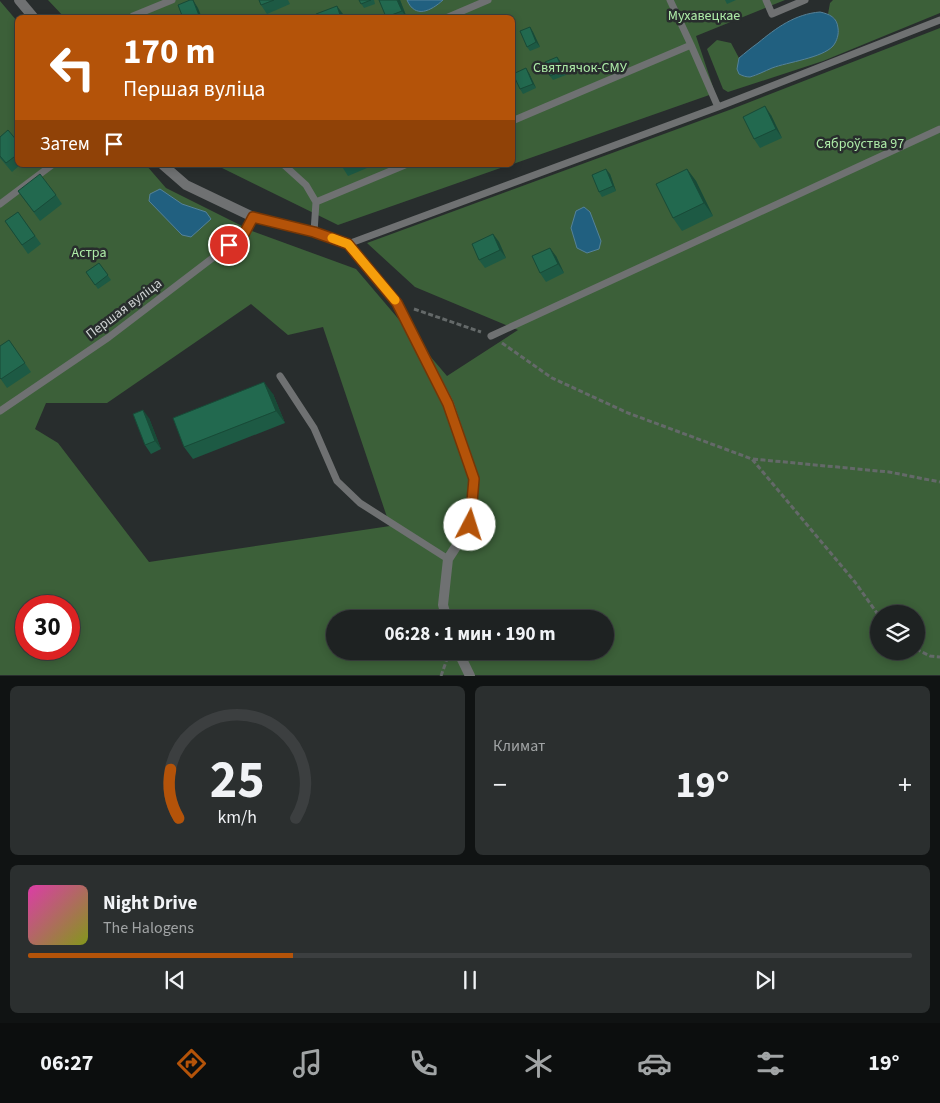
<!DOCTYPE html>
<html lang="ru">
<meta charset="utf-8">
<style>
:root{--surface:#1e2222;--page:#2b2f2f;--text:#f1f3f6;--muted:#a1a4a5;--line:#3c3f40;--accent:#b45309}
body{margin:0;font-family:"Source Sans 3",sans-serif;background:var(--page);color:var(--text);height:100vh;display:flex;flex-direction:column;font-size:19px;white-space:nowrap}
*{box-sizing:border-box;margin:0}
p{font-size:16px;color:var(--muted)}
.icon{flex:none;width:28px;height:28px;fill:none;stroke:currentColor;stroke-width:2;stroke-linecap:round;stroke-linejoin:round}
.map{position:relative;height:676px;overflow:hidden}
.drawer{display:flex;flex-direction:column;gap:10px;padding:10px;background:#101313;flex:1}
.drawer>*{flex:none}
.banner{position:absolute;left:15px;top:15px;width:500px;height:152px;border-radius:8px;box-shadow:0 2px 8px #0003,0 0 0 1px var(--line);background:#b45309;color:#fff;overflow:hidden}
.buttons{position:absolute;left:870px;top:605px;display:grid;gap:10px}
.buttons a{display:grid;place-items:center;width:55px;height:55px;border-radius:50%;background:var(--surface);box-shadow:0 2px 8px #0003,0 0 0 1px var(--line);font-size:25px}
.speed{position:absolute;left:15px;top:595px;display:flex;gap:10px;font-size:25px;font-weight:700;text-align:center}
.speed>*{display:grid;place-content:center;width:65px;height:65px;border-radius:50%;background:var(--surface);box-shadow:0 2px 8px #0003,0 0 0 1px var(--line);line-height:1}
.speed .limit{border:8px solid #d22;background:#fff;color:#111}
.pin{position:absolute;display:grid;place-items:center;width:42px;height:42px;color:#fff;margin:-21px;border:2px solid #fff;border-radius:50%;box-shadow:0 1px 5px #0007}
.me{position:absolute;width:55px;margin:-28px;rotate:5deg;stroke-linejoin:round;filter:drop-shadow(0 0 4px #0008)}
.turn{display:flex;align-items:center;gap:18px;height:105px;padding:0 25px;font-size:22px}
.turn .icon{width:65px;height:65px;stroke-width:2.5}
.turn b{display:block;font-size:35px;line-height:42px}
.then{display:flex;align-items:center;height:48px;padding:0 25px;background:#0003;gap:10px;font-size:19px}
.big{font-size:38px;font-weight:700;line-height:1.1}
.drawer .widget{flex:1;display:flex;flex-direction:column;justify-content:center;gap:8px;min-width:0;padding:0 18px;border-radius:8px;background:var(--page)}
.drawer .dial{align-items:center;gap:0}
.dial svg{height:130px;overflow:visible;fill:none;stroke:var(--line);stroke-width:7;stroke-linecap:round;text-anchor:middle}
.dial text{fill:var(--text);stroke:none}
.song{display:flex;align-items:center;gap:15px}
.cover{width:60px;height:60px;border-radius:8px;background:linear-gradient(135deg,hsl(320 70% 55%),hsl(70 70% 35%))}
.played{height:5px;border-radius:2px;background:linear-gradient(90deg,var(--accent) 30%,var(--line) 30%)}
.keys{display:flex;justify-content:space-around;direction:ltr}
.heat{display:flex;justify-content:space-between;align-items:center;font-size:28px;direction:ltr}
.drawer .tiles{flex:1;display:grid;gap:10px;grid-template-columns:1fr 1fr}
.widget:last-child{grid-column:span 2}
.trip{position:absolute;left:326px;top:610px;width:288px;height:50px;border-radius:25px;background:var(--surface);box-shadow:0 2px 8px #0003,0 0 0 1px var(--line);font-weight:700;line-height:50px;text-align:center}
.menu{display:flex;height:80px;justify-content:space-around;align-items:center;background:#0c0e0e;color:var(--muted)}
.menu .icon{width:35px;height:35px}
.menu .on{color:var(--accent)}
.menu b{font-size:22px;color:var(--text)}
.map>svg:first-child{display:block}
.green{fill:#3c6039;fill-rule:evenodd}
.water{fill:#216080;stroke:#558299}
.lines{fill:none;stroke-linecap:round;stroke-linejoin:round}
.path{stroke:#646969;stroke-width:3;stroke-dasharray:5 2.5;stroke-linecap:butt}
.service{stroke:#6f7172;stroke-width:7}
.minor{stroke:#6f7172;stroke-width:10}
.wall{fill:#1d5a44}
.shaded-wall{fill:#184a37}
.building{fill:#22694f;stroke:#184a37}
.route-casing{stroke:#753606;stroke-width:12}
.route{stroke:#b45309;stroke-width:9}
.slow{stroke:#f59e0b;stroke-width:9}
.labels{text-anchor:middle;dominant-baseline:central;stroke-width:5;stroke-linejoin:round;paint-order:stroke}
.park-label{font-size:14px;fill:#aeeca8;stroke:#282d2d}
.street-label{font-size:14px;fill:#ced2d2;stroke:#282d2d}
</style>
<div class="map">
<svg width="940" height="676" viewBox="0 0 940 676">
<rect width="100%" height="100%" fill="#282d2d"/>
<path class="green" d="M48 0H785L696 36 715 93 513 164 512 18H65Z
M833 0H940V13L823 61 728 92 723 89 707 49 717 40 731 43 739 58 738 64 751 77 771 68 822 53 832 47 834 18 828 14 830 3Z
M0 1 17 21 18 165H146L166 188 252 231 356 269 447 376 518 330 415 287 367 243 732 109 940 28V675H0ZM251 304 288 335 323 327 390 526 149 562 58 443 35 429 46 403H107ZM26 606H69V649H26ZM879 614H916V651H879ZM335 619H605V651H335Z
M216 165H509L338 225Z"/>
<path class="water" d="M407 0H443C431 11 415 19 407 0Z
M820 12C829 14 837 17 838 28 839 34 837 41 833 46 822 58 788 62 772 68 765 71 757 75 750 77 746 77 743 76 739 74L737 69 739 58C745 53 751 48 758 43 776 28 795 14 820 12Z
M160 189 182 204 206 212 211 219 191 237 182 235 149 201 150 194Z
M584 207 590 212 601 241 599 249 587 253 577 248 571 228 576 211Z"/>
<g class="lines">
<path class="path" d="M414 309 481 332
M502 343 552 378 628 413 752 459 855 582 879 616
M753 459 889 472 940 482
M916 649 930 656 940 657
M441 676 447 659"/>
<path class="service" d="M670 0 691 45 718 107
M766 0 772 14 805 0
M134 18 133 16 172 0
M446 18 488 0
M512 121 691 45
M284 165 306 185 316 202 314 232
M316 202 405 165
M0 204 52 165
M348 244 718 107 940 20
M491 336 940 129
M280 376 314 428 337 481 360 503 448 559
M0 411 109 337 244 234 253 217"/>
<path class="minor" d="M19 0 34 18
M163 165 186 185 253 217 314 232 348 244 397 303 449 404 474 479 470 525 448 559 443 605 447 619
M458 651 470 676"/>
</g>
<path class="wall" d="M259 0H288L290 4 267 14 261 5Z
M359 0H374L375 4 364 8Z
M400 0 407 18H386Z
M725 0H736L727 4Z
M530 27 533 32 540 47 530 51 527 47Z
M557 57 560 61 566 75 553 80 550 76Z
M529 73 536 88 523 94 520 89Z
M771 115 782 138 760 148 754 139Z
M0 137 18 142V165H20L12 172 0 158Z
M341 165H366L367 168 348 176Z
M687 169 696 181 713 216 682 231 673 218Z
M610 174 616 191 602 197 599 192Z
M18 191 56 195 62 204 40 221Z
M18 212 41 244 28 254 5 221Z
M493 234 499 242 506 258 485 268 479 260Z
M556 256 564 273 546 282 540 273Z
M99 263 111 280 98 289 86 272Z
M9 340 31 372 7 388 0 378Z
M273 394 285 423 193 459 184 447Z
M149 418 161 449 151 454 145 445Z"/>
<path class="shaded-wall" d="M193 0 198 8 202 18H200Z
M397 0H400L407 18 402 11Z
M337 6 343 14 344 18H341Z
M530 27 533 32 540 47 536 42Z
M557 57 560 61 566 75 563 70Z
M526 68 529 73 536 88 533 84Z
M765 106 771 115 782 138 776 129Z
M606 169 610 174 616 191 613 186Z
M687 169 696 181 713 216 704 203Z
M493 234 499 242 506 258 500 250Z
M550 248 556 256 564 273 558 264Z
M264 382 273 394 285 423 276 411Z
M143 410 149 418 161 449 155 441Z"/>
<path class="building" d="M190 0H193L200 18H183L178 5Z
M259 0H274L261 5Z
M359 0H371L361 4Z
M379 0H397L402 11 386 17Z
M337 6 341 18H317L316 14Z
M530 27 536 42 527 47 520 31Z
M557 57 563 70 550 76 545 62Z
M526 68 533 84 520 89 513 74Z
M765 106 776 129 754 139 743 117Z
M8 130 18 142V154L6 163 0 156V137Z
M606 169 613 186 599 192 592 175Z
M687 169 704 203 673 218 656 184Z
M40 174 56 195 34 212 18 191Z
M18 212 35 236 22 245 5 221Z
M493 234 500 250 479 260 472 244Z
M550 248 558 264 540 273 532 256Z
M99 263 108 275 95 285 86 272Z
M9 340 25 363 1 379 0 378V346Z
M264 382 276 411 184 447 173 418Z
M143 410 155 441 145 445 133 414Z"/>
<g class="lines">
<g class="route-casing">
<path id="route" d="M229 245 244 234 253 217 314 232 348 244 397 303 448 404 474 479 470 525"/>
</g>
<use href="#route" class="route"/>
<path class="slow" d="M332 238 348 244 395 300"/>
</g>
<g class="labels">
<g class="park-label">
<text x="704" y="16">Мухавецкае</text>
<text x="580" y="68">Святлячок-СМУ</text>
<text x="860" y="144">Сяброўства 97</text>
<text x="89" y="253">Астра</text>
</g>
<g class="street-label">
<text transform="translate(124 309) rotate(-37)">Першая вуліца</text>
</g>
</g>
</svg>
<div class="buttons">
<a><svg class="icon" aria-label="layers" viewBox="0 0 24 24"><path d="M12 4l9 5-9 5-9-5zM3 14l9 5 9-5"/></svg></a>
</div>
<div class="speed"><div class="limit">30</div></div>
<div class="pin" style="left:229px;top:245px;background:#d93025"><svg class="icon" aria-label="arrive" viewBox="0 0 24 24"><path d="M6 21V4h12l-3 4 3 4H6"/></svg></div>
<svg class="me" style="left:470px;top:525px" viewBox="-20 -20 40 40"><circle r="19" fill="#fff"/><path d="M0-13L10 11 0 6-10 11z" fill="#b45309"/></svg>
<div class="trip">06:28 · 1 мин · 190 m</div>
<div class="banner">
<div class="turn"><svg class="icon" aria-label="left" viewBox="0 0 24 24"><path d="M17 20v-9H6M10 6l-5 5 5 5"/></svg><div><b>170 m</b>Першая вуліца</div></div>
<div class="then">Затем<svg class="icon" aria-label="arrive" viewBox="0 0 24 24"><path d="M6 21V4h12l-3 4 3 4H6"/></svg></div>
</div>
</div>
<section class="drawer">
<div class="tiles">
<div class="widget dial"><svg viewBox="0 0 100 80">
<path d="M14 69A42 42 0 1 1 86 69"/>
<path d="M14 69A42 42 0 0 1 9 39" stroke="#b45309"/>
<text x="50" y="56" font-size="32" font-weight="700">25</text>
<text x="50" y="72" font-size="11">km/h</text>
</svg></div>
<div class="widget"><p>Климат</p>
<div class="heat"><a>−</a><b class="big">19°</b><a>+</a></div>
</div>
<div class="widget">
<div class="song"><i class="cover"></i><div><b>Night Drive</b><p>The Halogens</p></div></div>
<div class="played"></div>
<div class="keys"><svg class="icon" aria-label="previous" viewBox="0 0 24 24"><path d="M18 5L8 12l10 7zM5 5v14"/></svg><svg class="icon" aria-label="pause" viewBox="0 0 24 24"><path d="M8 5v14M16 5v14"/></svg><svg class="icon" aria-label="next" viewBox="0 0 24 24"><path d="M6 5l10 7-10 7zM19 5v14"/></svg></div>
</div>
</div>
</section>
<nav class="menu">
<b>06:27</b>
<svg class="icon on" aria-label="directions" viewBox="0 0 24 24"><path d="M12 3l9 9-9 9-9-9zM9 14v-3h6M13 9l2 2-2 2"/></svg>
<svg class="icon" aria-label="music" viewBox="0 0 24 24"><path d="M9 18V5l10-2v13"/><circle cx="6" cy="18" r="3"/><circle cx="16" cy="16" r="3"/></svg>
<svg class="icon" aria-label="phone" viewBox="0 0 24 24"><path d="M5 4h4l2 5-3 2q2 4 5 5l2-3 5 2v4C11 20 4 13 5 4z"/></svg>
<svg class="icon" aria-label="climate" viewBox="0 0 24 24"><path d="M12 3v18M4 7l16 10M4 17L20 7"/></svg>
<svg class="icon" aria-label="car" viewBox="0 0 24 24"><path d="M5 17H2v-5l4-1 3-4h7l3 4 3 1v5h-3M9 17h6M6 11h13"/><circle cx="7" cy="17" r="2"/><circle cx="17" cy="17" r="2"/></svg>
<svg class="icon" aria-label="filters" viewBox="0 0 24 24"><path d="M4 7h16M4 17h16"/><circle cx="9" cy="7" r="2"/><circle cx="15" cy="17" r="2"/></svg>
<b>19°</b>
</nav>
